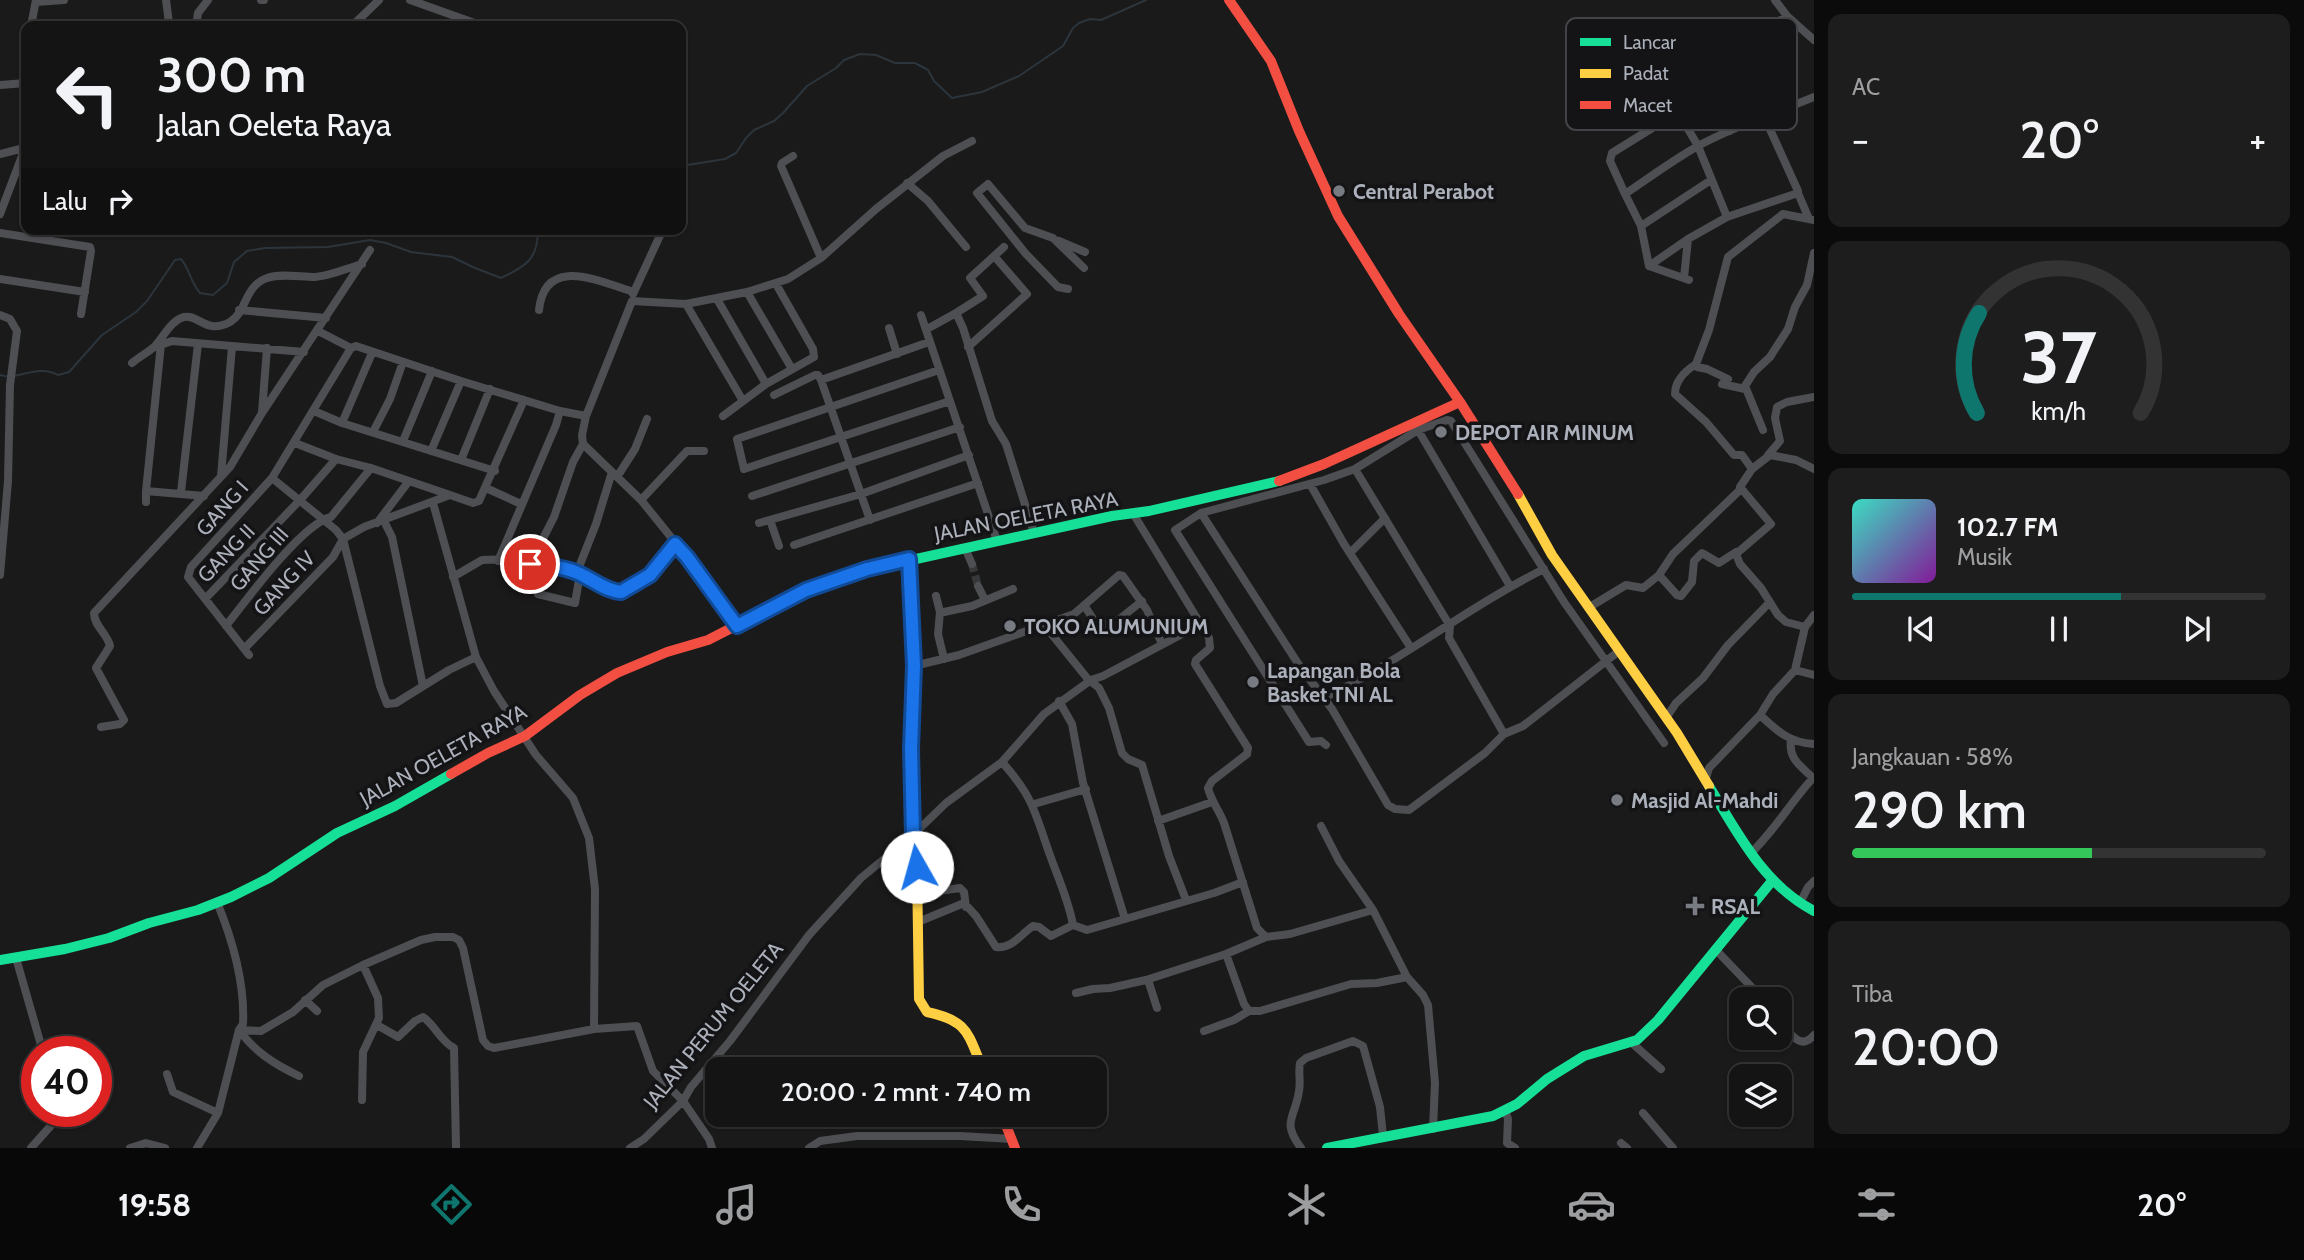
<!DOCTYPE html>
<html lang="id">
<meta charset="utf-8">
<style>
:root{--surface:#141414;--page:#1d1d1d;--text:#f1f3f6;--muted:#9d9ea0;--line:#333334;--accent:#0f766e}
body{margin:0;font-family:Cabin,sans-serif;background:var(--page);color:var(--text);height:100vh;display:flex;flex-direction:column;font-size:26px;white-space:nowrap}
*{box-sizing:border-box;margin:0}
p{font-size:23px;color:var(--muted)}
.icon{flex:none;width:38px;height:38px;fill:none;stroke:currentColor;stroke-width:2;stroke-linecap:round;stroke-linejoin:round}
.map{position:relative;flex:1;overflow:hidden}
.side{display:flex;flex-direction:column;gap:14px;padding:14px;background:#0b0b0b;width:490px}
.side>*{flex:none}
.guide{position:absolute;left:21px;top:21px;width:665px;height:214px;border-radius:14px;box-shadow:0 2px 5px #0004,0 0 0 2px var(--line);background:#141414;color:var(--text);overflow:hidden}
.fabs{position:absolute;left:1729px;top:987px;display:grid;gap:14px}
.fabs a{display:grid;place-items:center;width:63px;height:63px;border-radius:14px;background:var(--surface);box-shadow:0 2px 5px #0004,0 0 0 2px var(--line);font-size:35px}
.speed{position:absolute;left:21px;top:1036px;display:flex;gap:14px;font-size:35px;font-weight:700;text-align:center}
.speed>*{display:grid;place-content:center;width:91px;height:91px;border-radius:50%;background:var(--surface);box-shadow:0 2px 5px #0004,0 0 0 2px var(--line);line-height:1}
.speed .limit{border:10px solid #d22;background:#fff;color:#111}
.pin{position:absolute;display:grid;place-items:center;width:60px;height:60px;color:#fff;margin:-30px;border:4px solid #fff;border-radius:50%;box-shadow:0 2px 7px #0007}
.me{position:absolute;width:77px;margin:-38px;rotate:353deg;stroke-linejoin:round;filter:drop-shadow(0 0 5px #0008)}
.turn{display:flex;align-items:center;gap:24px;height:147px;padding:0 21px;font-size:32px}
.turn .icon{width:91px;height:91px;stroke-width:2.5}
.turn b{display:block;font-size:49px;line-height:60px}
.then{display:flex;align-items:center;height:66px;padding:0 21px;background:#0003;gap:14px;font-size:26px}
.big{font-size:52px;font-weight:600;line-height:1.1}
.side .card{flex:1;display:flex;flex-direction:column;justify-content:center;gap:10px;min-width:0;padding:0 24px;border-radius:14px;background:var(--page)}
.side .dial{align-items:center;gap:0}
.dial svg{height:182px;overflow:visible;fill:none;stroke:var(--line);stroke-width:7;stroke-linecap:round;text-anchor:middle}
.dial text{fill:var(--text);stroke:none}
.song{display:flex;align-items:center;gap:21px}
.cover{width:84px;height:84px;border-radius:10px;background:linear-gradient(135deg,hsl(170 70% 55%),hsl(290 70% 35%))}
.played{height:7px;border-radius:4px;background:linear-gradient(90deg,var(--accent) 65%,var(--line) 65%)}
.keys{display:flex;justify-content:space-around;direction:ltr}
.heat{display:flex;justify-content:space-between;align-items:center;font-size:38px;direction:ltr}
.charge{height:10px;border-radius:5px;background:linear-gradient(90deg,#34c759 58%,var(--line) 0)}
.trip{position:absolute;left:705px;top:1057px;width:402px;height:70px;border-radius:14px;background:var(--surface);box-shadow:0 2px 5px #0004,0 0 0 2px var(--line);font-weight:600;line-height:70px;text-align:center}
.menu{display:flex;height:112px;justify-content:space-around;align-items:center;background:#080808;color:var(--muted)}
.menu .icon{width:49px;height:49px}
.menu .current{color:var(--accent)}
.menu b{font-size:32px;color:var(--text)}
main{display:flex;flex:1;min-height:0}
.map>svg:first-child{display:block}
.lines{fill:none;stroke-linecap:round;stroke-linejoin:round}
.stream{stroke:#2c353c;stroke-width:2}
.street-tunnel{stroke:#37383a;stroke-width:8;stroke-dasharray:8 4;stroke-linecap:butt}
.street{stroke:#4e4f53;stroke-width:8}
.fast{stroke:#16e098;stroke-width:10}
.slow{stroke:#ffcf43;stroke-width:10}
.jam{stroke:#f24e42;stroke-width:10}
.route-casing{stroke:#114b97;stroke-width:18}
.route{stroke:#1a73e8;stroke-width:12}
.poi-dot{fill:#787c82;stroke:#141416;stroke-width:2.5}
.labels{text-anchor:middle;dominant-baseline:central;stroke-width:7;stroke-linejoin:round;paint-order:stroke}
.poi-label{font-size:21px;font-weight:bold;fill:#abb0ba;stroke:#141416;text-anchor:start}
.street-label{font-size:21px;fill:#abb0ba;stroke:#141416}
.key{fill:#141416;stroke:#414347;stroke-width:2}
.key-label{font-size:19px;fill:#abb0ba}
</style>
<main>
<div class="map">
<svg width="1814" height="1148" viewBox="0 0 1814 1148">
<rect width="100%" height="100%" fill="#1a1a1a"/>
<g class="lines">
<path class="stream" d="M681 166 725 159 736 153 746 138 754 130 774 121 783 113 807 86 836 68 844 60 860 54 876 55 895 63H915L928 70 934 81 952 98 982 92 1019 76 1063 46 1073 28 1079 23 1090 19 1101 20 1146 0
M574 229H575
M0 375 9 377
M14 376C29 373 44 367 58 375L69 372 102 335 136 312 147 301 175 260 181 259C190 270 190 281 200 293L213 295 227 283 234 262 247 251 265 248 328 247 370 240 386 243 411 252 452 257 475 268 501 278C526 266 537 260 538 232L541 229"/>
<path class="street-tunnel" d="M972 564 978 586"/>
<path class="street" d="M166 0 169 23 173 26
M261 0H264
M410 0 483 26
M1775 0 1787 16 1814 40
M36 2 64 0
M1787 16 1744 44 1737 52 1739 61 1798 191V193L1727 217 1698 146 1678 112 1612 153 1610 161 1625 194C1649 178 1673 160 1698 146 1734 126 1776 113 1814 97
M31 26 36 0
M196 26 198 13 208 0
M352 26 379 0
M1704 76 1730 131
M0 85 26 83
M1672 97 1680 113
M0 154 24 148
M793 156 782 163 781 166 821 258
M907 183 928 201 966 247
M1798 193 1809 219
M1625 194 1641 226 1711 180
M0 214 22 156 26 138
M1641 226 1649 266 1689 280
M0 233 90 247 91 251 81 314
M1059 241 1085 252
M1649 266 1688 239 1727 217
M1684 278 1688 239
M0 279 85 292
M1068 289 1058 287 1026 254 977 193 988 184 1025 228 1053 238 1084 268
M747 292 792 369
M633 294 663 229
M717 299 766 384
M686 304 743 401
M239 310 326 318
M539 310C545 254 600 282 634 292
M956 313 983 296 970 278 1004 247
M0 315 10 319 17 331 10 385 8 481 0 575
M921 315 997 541
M889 328 897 354
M927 329 956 313 963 328 992 421 1006 444 1034 533
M318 331 351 348
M155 347 172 341 304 352
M968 347 1027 294 994 256
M132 363C139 357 147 353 154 347 163 338 171 320 184 317 199 314 206 335 230 322 247 312 244 286 267 278 281 273 300 277 315 277 331 276 347 268 362 264
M1696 364C1685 371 1675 380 1675 394L1706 422 1734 455H1742L1752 469
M939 370 737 439 744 469 950 401
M821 380 870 520
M1745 389 1722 384 1728 379 1707 369 1697 367 1696 364 1709 330 1728 257 1783 214 1814 220
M774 395 815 375H818L821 380 929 342
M314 411 342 423 495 471
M262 412 267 348
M723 416 766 384 814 357 813 349 776 284
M342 423 372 353
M1418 430 1510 586
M1763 430 1745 386 1754 372 1770 357 1788 329 1795 307 1807 285 1814 253
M373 432 390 399 403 362
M403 441 432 371
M295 443 336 459 371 468 450 495
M431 451 461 381
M1768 455 1780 441 1775 418 1777 407 1787 402 1814 397
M461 460 490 389
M1355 469 1450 626 1449 638 1504 734
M221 476 232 347
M617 477 635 449 647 419
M272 478 336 530 343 539 380 686 387 704 396 703 449 670 476 657
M1310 484 1344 544 1411 648
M486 488 521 504
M146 491 161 344
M181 492 198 344
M752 496 960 427
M641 500 687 451H704
M146 502V491L204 496
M433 503 476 657 494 691 536 755 573 798 589 838 595 889 594 1029
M1201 513 1299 665 1332 709 1388 805 1395 809 1409 810 1485 753 1504 734 1523 726 1619 651
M1134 515 1209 638 1210 648 1196 660 1195 664 1248 748 1247 754 1212 781 1208 788C1211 801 1219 810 1224 823L1257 928 1266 937
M770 520 779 546
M384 521 392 537 423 686
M377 523 409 481
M759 523 861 494 969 455
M343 539 364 527 450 495 473 503 479 501 524 400
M794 545 978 483
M965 548 972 564
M1350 553 1385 518
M498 561 556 425 560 411
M530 564 554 517 573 462 583 444
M577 572 596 524 612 472
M1659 575 1673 554 1741 489
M453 577 482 560 507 559 577 572 611 590 621 592 650 574 675 544
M978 586 985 600
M538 594 575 603 580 574
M936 596 940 612H944L972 606 1013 589
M205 599 300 500 336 459
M1084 605 1095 622 1112 625 1142 601
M1588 608 1626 585 1643 588 1659 575 1677 595 1681 596 1692 582 1694 561 1702 553 1719 563 1736 552
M940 612 938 634 944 659
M1814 615 1805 627 1795 670 1773 694 1760 715C1777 731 1790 743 1814 744
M226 626C247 599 302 524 331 517L371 468
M738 626 687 557 641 500 583 444 582 435 586 416 632 301 686 304 747 292 788 279 821 258 876 209 943 156 972 141
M1045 626 1087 678 1099 688 1109 708 1122 753 1128 759 1142 765 1169 856 1186 900
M1805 627 1786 622 1778 615 1761 588 1740 564 1736 554 1771 524 1740 487 1752 469 1770 455 1796 460 1814 469
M245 648 333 557 343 539
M249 655 188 577 191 567 272 478 351 348 356 346 461 381 560 411 586 416
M914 666 959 655 1074 614 1119 575 1123 576 1147 610 1162 644
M1795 670 1814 675
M1324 698C1401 661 1468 607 1544 569
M1059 701 1072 724 1083 783 1125 919 1214 893 1243 882
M1666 718 1676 703 1703 678 1728 645 1769 603
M101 727 120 724 124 720 96 668 110 646C107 633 94 626 94 613L230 467 262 413 370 250
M1791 740C1788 759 1801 766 1814 779
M1326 745 1321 741 1309 742 1175 530 1201 513 1324 480 1355 469 1418 430 1447 420 1451 421 1564 602 1664 743
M1002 762C1035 799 1035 814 1051 858 1059 880 1069 902 1073 925L1087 930 1125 919
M1705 781 1709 768 1760 715
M1034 804 1086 789
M1158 821 1212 802
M1321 826 1339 861 1373 910 1407 977 1423 995 1428 1005 1435 1083 1433 1129
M1751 853C1775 830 1791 802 1813 778
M918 894 960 888 964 892 966 907
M1800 903 1808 887 1814 881
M918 922 964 903 976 916 996 947C1012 949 1020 935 1033 926L1039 927 1051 936 1073 925
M1715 949 1763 999
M1226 954 1244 1004 1249 1011H1260L1351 984 1377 983 1407 977
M16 958 43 1052
M1146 980 1226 954 1266 937 1290 934 1373 910
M1076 993 1093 989 1110 988 1146 980 1149 983 1157 1008
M305 1000 317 1011
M1780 1020C1789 1032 1800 1052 1814 1035
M377 1025 398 1037 415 1021 423 1017C435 1025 441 1042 454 1048L456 1148
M239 1030 261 1031 293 1012 323 985 363 965 421 940 435 937H453L459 940 463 948 483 1040 488 1046 494 1048 594 1029 637 1026 653 1071 683 1101 709 1139 712 1148
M239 1030C255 1052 274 1064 299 1076
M1204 1031 1234 1020 1249 1011
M1632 1043 1661 1069
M167 1074 173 1092 218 1113
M96 1075 98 1074
M362 1100 363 1052 379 1018 378 998 363 965
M1505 1110 1508 1119 1507 1143 1515 1148
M1643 1113 1673 1148
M1621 1143 1627 1148
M31 1148 64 1111
M130 1148 146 1143 165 1148
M197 1148 218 1113 239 1030 243 1024C245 983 233 941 217 902
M630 1148 644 1139 683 1101 691 1087 730 1041 809 935 861 878 913 835 946 803 1002 762 1044 714 1091 680 1103 676 1201 624
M809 1148 820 1141 857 1136H960L1012 1139
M1301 1148C1281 1121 1295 1119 1299 1091 1301 1082 1298 1072 1300 1063L1306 1058 1353 1041 1363 1046 1380 1107 1383 1136"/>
<path class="fast" d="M866 570 1112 516 1149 511 1279 481
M1709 786C1738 834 1764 885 1814 911
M0 960 65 949 109 938 149 923 198 910 231 897 269 878 337 833 395 806 451 774
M1327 1148 1493 1116 1517 1104 1547 1079 1584 1056 1637 1040 1658 1020 1772 881"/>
<path class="slow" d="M1518 494 1552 555 1677 733 1709 786
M909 559 914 666 911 749 913 835 917 867 919 999 927 1012C969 1021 967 1033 983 1069"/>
<path class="jam" d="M1229 0 1271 61 1299 131 1338 216 1399 314 1460 402 1518 494
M1279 481 1324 464 1460 402
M451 774 488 753 525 736 580 695 617 673 667 652 708 640 806 590 866 570
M1002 1115 1015 1148"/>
</g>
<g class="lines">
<g class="route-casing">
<path id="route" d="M530 564C545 565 566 567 580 574 593 580 606 591 621 592L650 575 675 544 687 557 737 626 806 590 867 569 909 559 914 666 911 749 913 835 917 867"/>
</g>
<use href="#route" class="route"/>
</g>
<g class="poi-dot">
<circle cx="1339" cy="191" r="7"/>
<circle cx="1441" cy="432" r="7"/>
<circle cx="1010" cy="626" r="7"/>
<circle cx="1253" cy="682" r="7"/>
<circle cx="1617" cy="800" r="7"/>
<path d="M1691.5 895.5h7v7h7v7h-7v7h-7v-7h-7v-7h7z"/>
</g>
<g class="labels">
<g class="poi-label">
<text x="1353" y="191">Central Perabot</text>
<text x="1455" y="432">DEPOT AIR MINUM</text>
<text x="1024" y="626">TOKO ALUMUNIUM</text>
<text x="1267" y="670">Lapangan Bola<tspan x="1267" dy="24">Basket TNI AL</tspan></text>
<text x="1631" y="800">Masjid Al-Mahdi</text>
<text x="1711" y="906">RSAL</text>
</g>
<g class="street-label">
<text transform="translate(222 508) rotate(-48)">GANG I</text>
<text transform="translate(1026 516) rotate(-11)">JALAN OELETA RAYA</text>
<text transform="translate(226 553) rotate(-46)">GANG II</text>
<text transform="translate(259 559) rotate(-49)">GANG III</text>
<text transform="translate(284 583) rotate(-47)">GANG IV</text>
<text transform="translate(443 755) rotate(-29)">JALAN OELETA RAYA</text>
<text transform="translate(713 1025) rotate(-51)">JALAN PERUM OELETA</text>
</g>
</g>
<rect x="1566" y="18" width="231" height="112" rx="10" class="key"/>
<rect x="1580" y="38" width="31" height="8" fill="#16e098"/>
<rect x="1580" y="69" width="31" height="9" fill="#ffcf43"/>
<rect x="1580" y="101" width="31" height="8" fill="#f24e42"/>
<g class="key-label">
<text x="1623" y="49">Lancar</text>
<text x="1623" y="80">Padat</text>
<text x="1623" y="112">Macet</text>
</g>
</svg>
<div class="fabs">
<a><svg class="icon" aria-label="search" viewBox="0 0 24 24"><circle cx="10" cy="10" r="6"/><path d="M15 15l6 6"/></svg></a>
<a><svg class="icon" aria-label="layers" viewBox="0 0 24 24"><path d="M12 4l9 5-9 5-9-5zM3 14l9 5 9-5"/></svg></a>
</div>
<div class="speed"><div class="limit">40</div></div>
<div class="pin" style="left:530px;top:564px;background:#d93025"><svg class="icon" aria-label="arrive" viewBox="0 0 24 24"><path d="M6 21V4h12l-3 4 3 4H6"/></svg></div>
<svg class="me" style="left:917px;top:867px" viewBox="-20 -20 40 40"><circle r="19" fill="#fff"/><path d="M0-13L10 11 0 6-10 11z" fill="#1a73e8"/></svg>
<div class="trip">20:00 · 2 mnt · 740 m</div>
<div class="guide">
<div class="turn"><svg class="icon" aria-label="left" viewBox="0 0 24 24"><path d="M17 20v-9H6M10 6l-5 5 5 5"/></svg><div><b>300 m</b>Jalan Oeleta Raya</div></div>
<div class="then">Lalu<svg class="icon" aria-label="right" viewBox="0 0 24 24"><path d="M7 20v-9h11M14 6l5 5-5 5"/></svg></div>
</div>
</div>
<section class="side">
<div class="card"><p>AC</p>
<div class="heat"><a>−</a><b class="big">20°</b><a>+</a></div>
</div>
<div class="card dial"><svg viewBox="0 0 100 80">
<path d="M14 69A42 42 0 1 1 86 69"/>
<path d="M14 69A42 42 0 0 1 15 25" stroke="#0f766e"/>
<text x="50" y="56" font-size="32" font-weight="700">37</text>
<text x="50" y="72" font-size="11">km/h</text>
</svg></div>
<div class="card">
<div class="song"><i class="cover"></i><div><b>102.7 FM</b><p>Musik</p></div></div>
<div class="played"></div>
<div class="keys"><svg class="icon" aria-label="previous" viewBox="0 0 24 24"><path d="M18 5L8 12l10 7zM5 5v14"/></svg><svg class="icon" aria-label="pause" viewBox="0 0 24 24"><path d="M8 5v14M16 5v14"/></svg><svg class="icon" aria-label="next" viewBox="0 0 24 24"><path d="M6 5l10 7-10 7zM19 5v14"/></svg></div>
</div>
<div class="card"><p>Jangkauan · 58%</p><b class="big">290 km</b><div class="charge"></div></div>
<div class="card"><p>Tiba</p><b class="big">20:00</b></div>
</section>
</main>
<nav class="menu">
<b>19:58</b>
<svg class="icon current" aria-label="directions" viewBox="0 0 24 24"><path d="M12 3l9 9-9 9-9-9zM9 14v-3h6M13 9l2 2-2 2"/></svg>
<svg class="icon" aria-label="music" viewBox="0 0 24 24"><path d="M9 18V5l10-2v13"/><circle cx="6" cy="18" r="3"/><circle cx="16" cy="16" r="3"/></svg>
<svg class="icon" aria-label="phone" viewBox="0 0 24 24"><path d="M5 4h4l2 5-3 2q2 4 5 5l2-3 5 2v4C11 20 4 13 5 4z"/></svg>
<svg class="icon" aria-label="climate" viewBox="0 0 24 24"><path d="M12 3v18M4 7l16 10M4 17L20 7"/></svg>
<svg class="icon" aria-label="car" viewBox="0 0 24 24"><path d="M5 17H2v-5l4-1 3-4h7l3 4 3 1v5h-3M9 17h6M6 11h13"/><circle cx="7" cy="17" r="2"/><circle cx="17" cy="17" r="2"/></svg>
<svg class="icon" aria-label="filters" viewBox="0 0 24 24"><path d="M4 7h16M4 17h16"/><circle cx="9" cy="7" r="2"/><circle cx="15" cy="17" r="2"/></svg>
<b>20°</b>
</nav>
